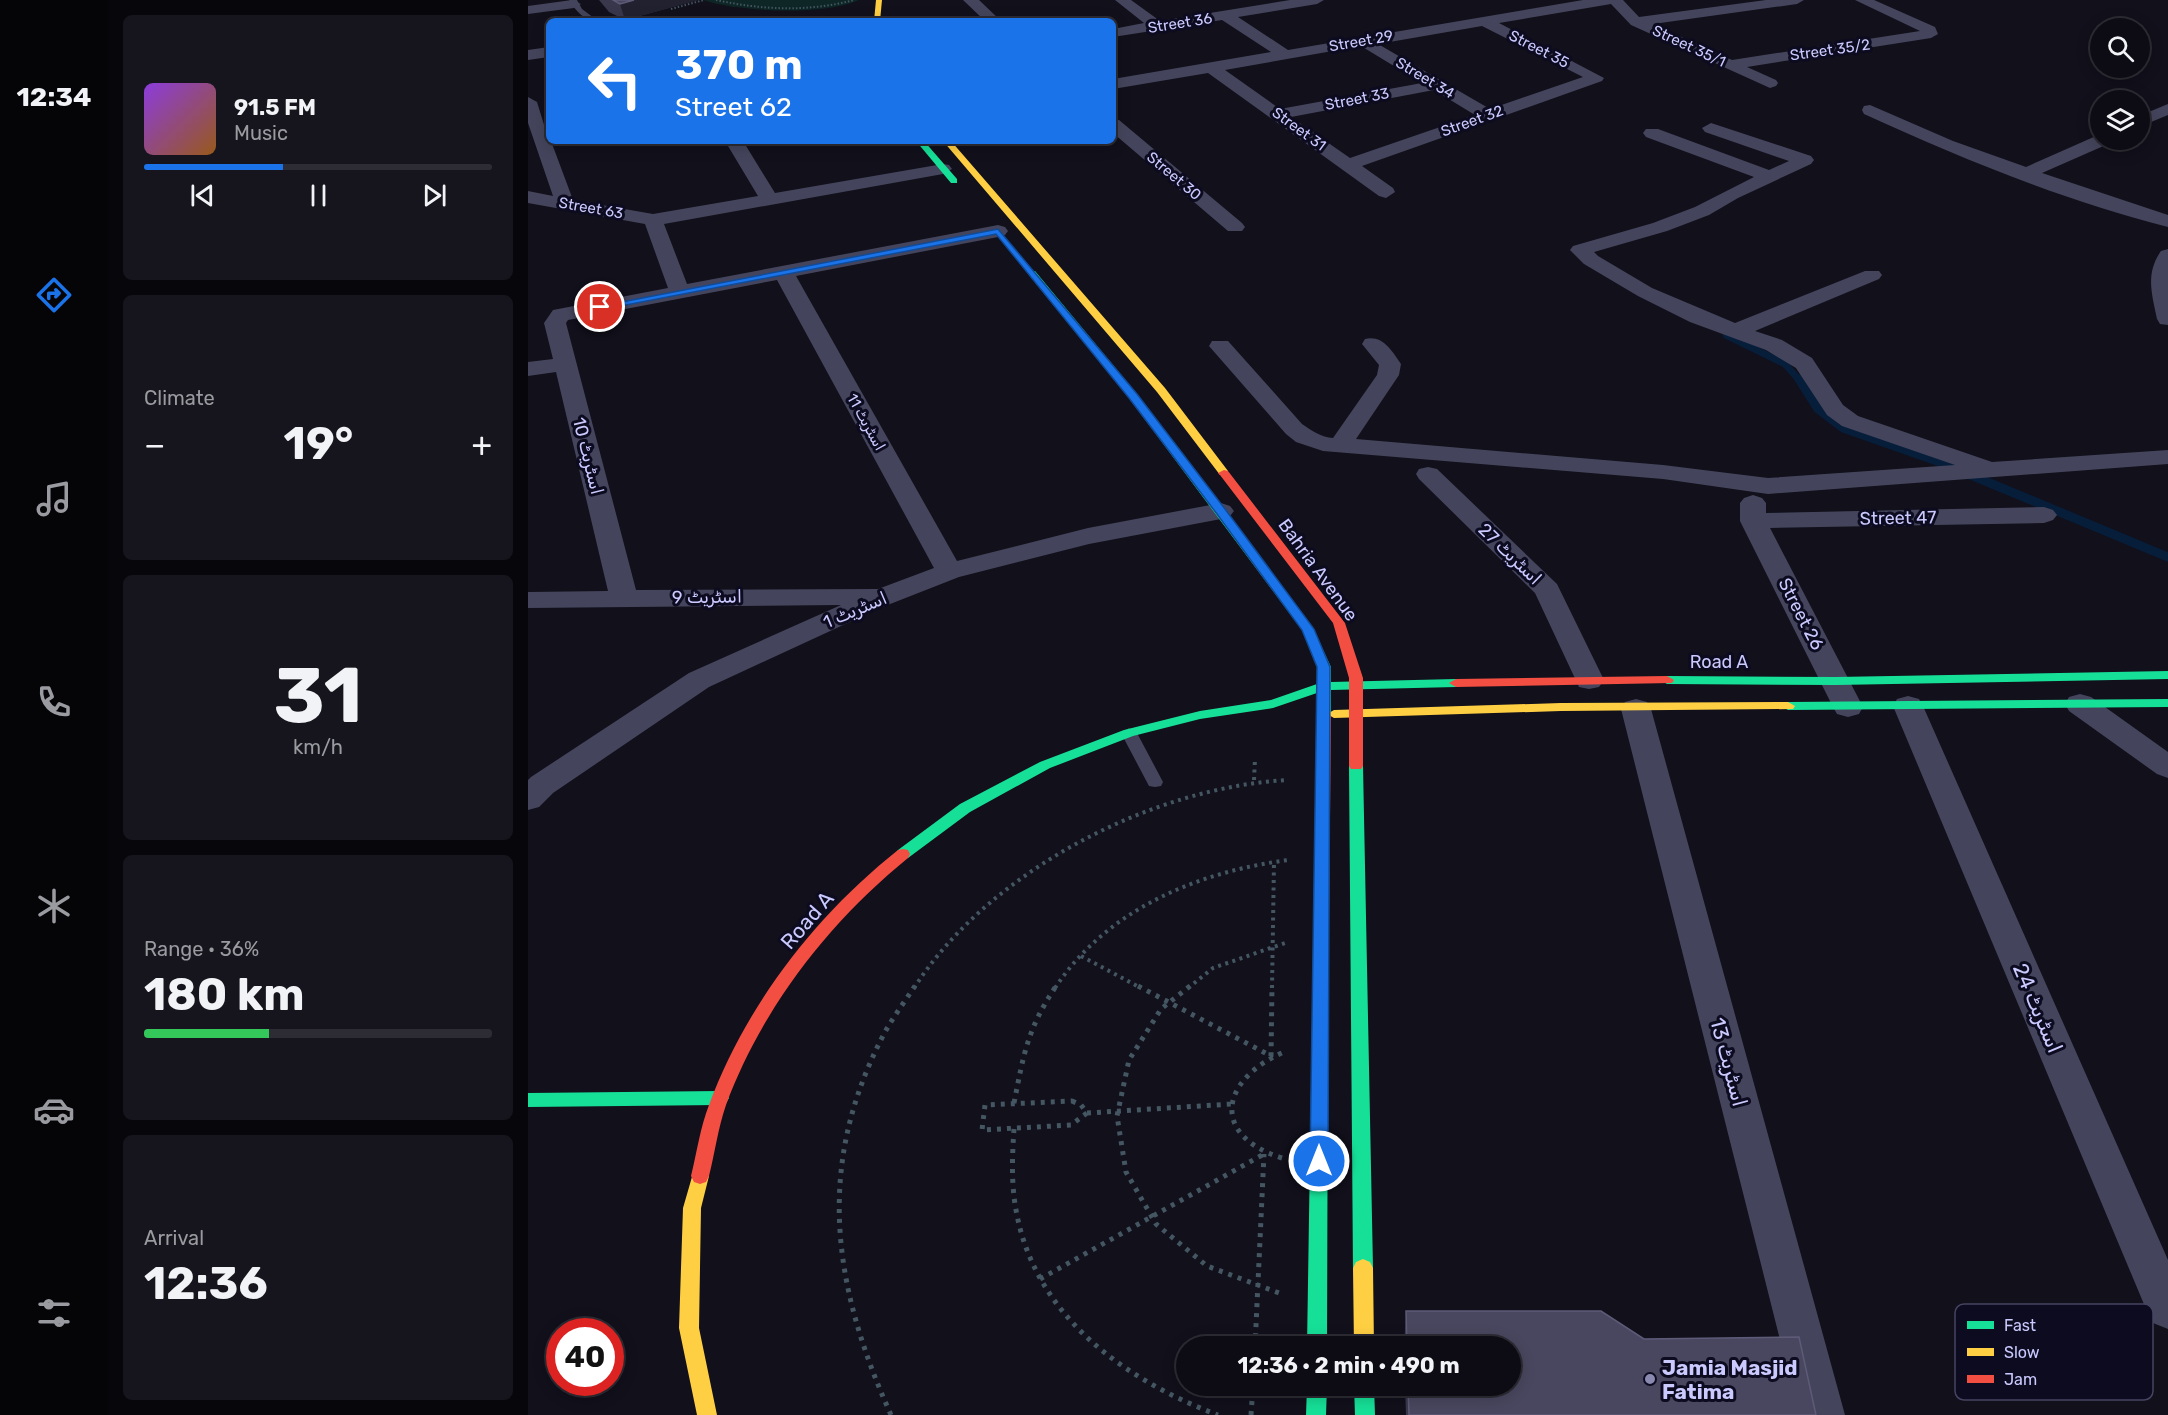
<!DOCTYPE html>
<meta charset="utf-8">
<style>
:root{--surface:#0d0c14;--page:#16151d;--text:#f1f3f6;--muted:#9a9ba0;--line:#2d2c34;--accent:#1a73e8}
body{margin:0;font-family:Rubik,Vazirmatn,sans-serif;background:var(--page);color:var(--text);height:100vh;display:flex;flex-direction:column;font-size:22px;white-space:nowrap}
*{box-sizing:border-box;margin:0}
p{font-size:20px;color:var(--muted)}
.icon{flex:none;width:33px;height:33px;fill:none;stroke:currentColor;stroke-width:2;stroke-linecap:round;stroke-linejoin:round}
.map{position:relative;flex:1;overflow:hidden}
.panel{display:flex;flex-direction:column;gap:15px;padding:15px;background:#07070b;width:420px}
.panel>*{flex:none}
.guide{position:absolute;left:18px;top:18px;width:570px;height:126px;border-radius:9px;box-shadow:0 3px 15px #0003,0 0 0 2px var(--line);background:#1a73e8;color:#fff;overflow:hidden}
.buttons{position:absolute;left:1562px;top:18px;display:grid;gap:12px}
.buttons a{display:grid;place-items:center;width:60px;height:60px;border-radius:50%;background:var(--surface);box-shadow:0 3px 15px #0003,0 0 0 2px var(--line);font-size:30px}
.speed{position:absolute;left:18px;top:1318px;display:flex;gap:12px;font-size:30px;font-weight:700;text-align:center}
.speed>*{display:grid;place-content:center;width:78px;height:78px;border-radius:50%;background:var(--surface);box-shadow:0 3px 15px #0003,0 0 0 2px var(--line);line-height:1}
.speed .limit{border:9px solid #d22;background:#fff;color:#111}
.pin{position:absolute;display:grid;place-items:center;width:51px;height:51px;color:#fff;margin:-26px;border:3px solid #fff;border-radius:50%;box-shadow:0 2px 6px #0007}
.me{position:absolute;width:66px;margin:-33px;rotate:0deg;stroke-linejoin:round;filter:drop-shadow(0 0 4px #0008)}
.turn{display:flex;align-items:center;gap:21px;height:126px;padding:0 30px;font-size:27px}
.turn .icon{width:78px;height:78px;stroke-width:2.5}
.turn b{display:block;font-size:42px;line-height:51px}
.big{font-size:45px;font-weight:700;line-height:1.1}
.panel .tile{flex:1;display:flex;flex-direction:column;justify-content:center;gap:9px;min-width:0;padding:0 21px;border-radius:9px;background:var(--page)}
.panel .dial{align-items:center;gap:0}
.dial b{font-size:78px;line-height:1}
.song{display:flex;align-items:center;gap:18px}
.cover{width:72px;height:72px;border-radius:9px;background:linear-gradient(135deg,hsl(270 70% 55%),hsl(30 70% 35%))}
.played{height:6px;border-radius:3px;background:linear-gradient(90deg,var(--accent) 40%,var(--line) 40%)}
.keys{display:flex;justify-content:space-around;direction:ltr}
.heat{display:flex;justify-content:space-between;align-items:center;font-size:33px;direction:ltr}
.charge{height:9px;border-radius:4px;background:linear-gradient(90deg,#34c759 36%,var(--line) 0)}
.trip{position:absolute;left:648px;top:1336px;width:345px;height:60px;border-radius:30px;background:var(--surface);box-shadow:0 3px 15px #0003,0 0 0 2px var(--line);font-weight:700;line-height:60px;text-align:center}
main{display:flex;flex:1;min-height:0}
.tab-bar{display:flex;flex-direction:column;width:108px;justify-content:space-around;align-items:center;background:#050508;color:var(--muted)}
.tab-bar .icon{width:42px;height:42px}
.tab-bar .selected{color:var(--accent)}
.tab-bar b{font-size:27px;color:var(--text)}
.map>svg:first-child{display:block}
.green{fill:#0e2625}
.lines{fill:none;stroke-linecap:round;stroke-linejoin:round}
.stream-far1{stroke:#071e3b;stroke-width:7}
.stream{stroke:#071e3b;stroke-width:9}
.path-far2{stroke:#445662;stroke-width:2;stroke-dasharray:1.5 2;stroke-linecap:butt}
.path-far1{stroke:#445662;stroke-width:4;stroke-dasharray:3 4.5;stroke-linecap:butt}
.path{stroke:#445662;stroke-width:5;stroke-dasharray:4 6;stroke-linecap:butt}
.lane{fill:#44455c;fill-rule:evenodd}
.street{fill:#44455c;fill-rule:evenodd}
.fast{fill:#16e098;fill-rule:evenodd}
.slow{fill:#ffcf43;fill-rule:evenodd}
.jam{fill:#f24e42;fill-rule:evenodd}
.wall{fill:#39374c}
.shaded-wall{fill:#222130}
.building{fill:#49475f;stroke:#5d5b78;stroke-width:1.5}
.route{fill:#1a73e8;stroke:#114b97;stroke-width:1.5}
.poi-dot{fill:#8a89af;stroke:#0d0b20;stroke-width:2}
.labels{text-anchor:middle;dominant-baseline:central;stroke-width:6;stroke-linejoin:round;paint-order:stroke}
.far-street-label{font-size:15px;fill:#cbcaff;stroke:#0d0b20}
.street-label{font-size:18px;fill:#cbcaff;stroke:#0d0b20}
.near-street-label{font-size:21px;fill:#cbcaff;stroke:#0d0b20}
.near-poi-label{font-size:21px;font-weight:bold;fill:#cbcaff;stroke:#0d0b20;text-anchor:start}
.key{fill:#0d0b20;stroke:#464463;stroke-width:1.5}
.key-label{font-size:16px;fill:#cbcaff}
</style>
<main>
<nav class="tab-bar">
<b>12:34</b>
<svg class="icon selected" aria-label="directions" viewBox="0 0 24 24"><path d="M12 3l9 9-9 9-9-9zM9 14v-3h6M13 9l2 2-2 2"/></svg>
<svg class="icon" aria-label="music" viewBox="0 0 24 24"><path d="M9 18V5l10-2v13"/><circle cx="6" cy="18" r="3"/><circle cx="16" cy="16" r="3"/></svg>
<svg class="icon" aria-label="phone" viewBox="0 0 24 24"><path d="M5 4h4l2 5-3 2q2 4 5 5l2-3 5 2v4C11 20 4 13 5 4z"/></svg>
<svg class="icon" aria-label="climate" viewBox="0 0 24 24"><path d="M12 3v18M4 7l16 10M4 17L20 7"/></svg>
<svg class="icon" aria-label="car" viewBox="0 0 24 24"><path d="M5 17H2v-5l4-1 3-4h7l3 4 3 1v5h-3M9 17h6M6 11h13"/><circle cx="7" cy="17" r="2"/><circle cx="17" cy="17" r="2"/></svg>
<svg class="icon" aria-label="filters" viewBox="0 0 24 24"><path d="M4 7h16M4 17h16"/><circle cx="9" cy="7" r="2"/><circle cx="15" cy="17" r="2"/></svg>
</nav>
<section class="panel">
<div class="tile">
<div class="song"><i class="cover"></i><div><b>91.5 FM</b><p>Music</p></div></div>
<div class="played"></div>
<div class="keys"><svg class="icon" aria-label="previous" viewBox="0 0 24 24"><path d="M18 5L8 12l10 7zM5 5v14"/></svg><svg class="icon" aria-label="pause" viewBox="0 0 24 24"><path d="M8 5v14M16 5v14"/></svg><svg class="icon" aria-label="next" viewBox="0 0 24 24"><path d="M6 5l10 7-10 7zM19 5v14"/></svg></div>
</div>
<div class="tile"><p>Climate</p>
<div class="heat"><a>−</a><b class="big">19°</b><a>+</a></div>
</div>
<div class="tile dial"><b>31</b><p>km/h</p></div>
<div class="tile"><p>Range · 36%</p><b class="big">180 km</b><div class="charge"></div></div>
<div class="tile"><p>Arrival</p><b class="big">12:36</b></div>
</section>
<div class="map">
<svg width="1640" height="1415" viewBox="0 0 1640 1415">
<rect width="100%" height="100%" fill="#11101b"/>
<path class="green" d="M175 0H331C297 16 210 12 175 0Z"/>
<g class="lines">
<path class="stream-far1" d="M1198 335 1257 364 1272 381"/>
<path class="stream" d="M1271 379 1290 409 1315 428 1409 461 1640 557"/>
<path class="path-far2" d="M188 0C234 10 281 12 326 0
M143 9 176 0"/>
<path class="path-far1" d="M726 780 727 759
M553 956 613 988
M386 988C461 871 624 787 760 780
M527 988C579 909 670 872 760 860
M660 988 685 968 757 943
M744 988 746 861"/>
<path class="path" d="M610 986 743 1056 744 986
M662 986 633 1009 601 1060 589 1116 598 1172 628 1224 679 1266 751 1293
M544 1101 553 1105 559 1113 543 1125 454 1130 457 1105Z
M486 1103C496 1053 499 1030 528 986
M559 1113 704 1104
M486 1129C484 1158 483 1187 489 1215 509 1318 599 1381 690 1415
M754 1158C681 1135 693 1079 756 1052
M512 1279 736 1154
M727 1347 736 1154
M363 1415C304 1284 287 1164 357 1032 366 1016 377 1001 387 986
M723 1415 725 1386"/>
<path class="lane" d="M41 0H49L54 9 70 21C56 21 48 11 41 0Z
M122 18 134 21H122Z
M601 728 609 733 635 782 633 786 627 787 621 786 593 733Z"/>
<path class="street" d="M44 0 53 4 46 8 0 14V6Z
M435 0H451L473 21H457Z
M587 0H603L632 21 762 0H796L789 4 710 17 760 50 1055 0H1095L1111 17 1238 0H1276L1269 4 1125 24 1204 60 1392 31 1327 0H1346L1407 27 1410 34 1403 38 1219 67 1248 80 1250 83 1248 86 1242 88 1103 25 1083 4 971 23 1076 78 1074 81 834 166 865 188 867 192 858 198 851 196 680 73 585 89V79L743 52 694 20 585 37V29L616 23ZM954 26 1055 77 962 109 850 44ZM833 46 894 83 752 109 697 70ZM906 90 947 115 822 158 763 117Z
M21 47V57L0 60V50Z
M0 97 9 102 21 141H23L45 200 125 214 230 196 197 141H215L247 193 415 164 421 165 424 169 415 174 136 224 159 284 470 225 477 227 480 231 477 235 470 237 268 276 429 561 560 528 693 503 702 506 706 511 702 516 693 519 561 544 431 577 352 608 181 687 25 793 11 807 0 810V780L3 777 161 673 313 605 0 608V592L80 591 28 372 0 376V362L25 359 16 323 25 310 140 288 117 224 0 203V191L25 196 0 123ZM249 280 406 568 350 589 108 590 38 323 40 320Z
M1640 104V115L1611 127V116Z
M1342 105 1425 141 1498 167 1568 136 1572 135V140H1582L1580 144 1514 173 1640 215V227C1537 201 1432 158 1336 114L1334 110 1336 106Z
M585 119 591 120 714 223 717 227 714 231H700L585 133Z
M1183 123 1283 156 1286 160 1283 164 1210 198 1181 215 1139 231 1066 252 1070 256 1124 288 1207 323 1337 271H1351L1354 275 1351 279 1227 331 1254 340 1284 358 1315 405 1330 416 1464 462 1640 450V464L1240 494 1135 479 795 451 768 442 758 434 681 346 684 341H700L774 424C784 431 793 437 805 438L849 375 851 365 834 344 837 339C855 335 864 351 873 364L871 375 828 439 1135 465 1240 478 1427 465 1314 426 1299 415 1268 368 1238 350 1162 322 1110 296 1056 264 1042 250 1045 246 1125 223 1167 207 1226 177 1118 137 1115 133 1118 129H1130L1241 170 1261 161 1177 132 1174 128Z
M1640 249V325L1632 324 1629 319C1624 294 1617 274 1633 251Z
M900 467 909 469 1029 584 1076 680 1071 687 1061 689 1051 687 1007 593 891 479 888 474 891 469Z
M1225 495 1234 498 1238 503V513L1516 507 1525 510 1529 515 1525 520 1516 523 1242 528 1335 707 1331 714 1320 717 1309 714 1305 707 1212 521V503L1216 498Z
M1552 694 1563 697 1640 752V778L1629 774 1541 711 1537 704 1541 697Z
M1380 696 1391 699 1395 706 1640 1260V1329L1625 1323 1618 1309 1365 706 1369 699Z
M1108 699 1119 702 1123 709 1317 1415H1271L1093 709 1097 702Z"/>
<path class="fast" d="M388 141H396L429 179V183H423Z
M501 271H507L609 394 784 626 803 667V682L928 679 935 683 928 687 803 690V716L796 720 789 716V693L745 708 672 719 605 736 522 768 442 812 380 858H370L368 854 370 850 432 804 512 762 596 730 672 711 743 700 789 684V667L774 630 601 398 501 275Z
M1640 671V679L1308 685 1139 684 1132 680 1139 676 1308 677Z
M1640 699V707L1260 710 1253 706 1260 702Z
M828 761 835 766 845 1268 842 1274 835 1277 828 1274 825 1268 821 766Z
M792 1016 798 1018 800 1023 799 1347H779L784 1023 786 1018Z
M192 1091 198 1093 201 1098 198 1103 192 1105 0 1107V1093Z
M779 1386H799L798 1415H778Z
M826 1386H846L847 1415H827Z"/>
<path class="slow" d="M348 0H354L352 21H346Z
M415 141H423L637 388 700 471V475H692L629 392Z
M1260 702 1267 706 1265 709 1033 711 806 718 799 714 806 710 1033 703Z
M172 1168 178 1170 181 1176 173 1208 171 1328 189 1415H169L151 1328 155 1208 166 1170Z
M835 1259 842 1262 845 1268 846 1347H826L825 1268 828 1262Z"/>
<path class="jam" d="M696 470 700 471 817 623 835 678V766L833 769H823L821 766V678L805 623 692 475 690 473Z
M1139 676 1146 680 1144 683 928 687 921 683 928 679Z
M796 712 803 716 800 1023 798 1028 792 1030 786 1028 784 1023 789 716Z
M375 849 380 850 382 854 380 858C301 922 234 1008 198 1105 190 1128 187 1152 181 1176L178 1182 172 1184 166 1182 163 1176C169 1152 172 1128 181 1105 218 1005 287 916 370 850Z"/>
</g>
<path class="wall" d="M71 0H170L97 20 81 12Z
M878 1311 1116 1339 1288 1415H878L877 1386H982V1347H876Z"/>
<path class="shaded-wall" d="M106 0H170L97 20 92 4Z"/>
<path class="building" d="M85 0H106L92 4Z
M878 1311H1073L1116 1339 1271 1337 1288 1415H881L880 1386H982V1347H879Z"/>
<path class="route" d="M470 229 609 394 697 509 786 629 802 667 800 1161 797 1167 791 1169 784 1167 782 1161 789 667 774 630 689 514 601 398 468 234 72 310 68 307Z"/>
<circle class="poi-dot" cx="1122" cy="1379" r="6"/>
<g class="labels">
<g class="far-street-label">
<text transform="translate(652 23) rotate(-9)">Street 36</text>
<text transform="translate(833 41) rotate(-10)">Street 29</text>
<text transform="translate(1161 46) rotate(25)">Street 35/1</text>
<text transform="translate(1011 49) rotate(27)">Street 35</text>
<text transform="translate(1302 50) rotate(-8)">Street 35/2</text>
<text transform="translate(897 78) rotate(31)">Street 34</text>
<text transform="translate(829 99) rotate(-11)">Street 33</text>
<text transform="translate(944 121) rotate(-20)">Street 32</text>
<text transform="translate(771 129) rotate(36)">Street 31</text>
<text transform="translate(646 176) rotate(40)">Street 30</text>
<text transform="translate(63 208) rotate(10)">Street 63</text>
<text transform="translate(338 422) rotate(61)">اسٹریٹ 11</text>
</g>
<g class="street-label">
<text transform="translate(60 456) rotate(76)">اسٹریٹ 10</text>
<text transform="translate(1370 518) rotate(-1)">Street 47</text>
<text transform="translate(982 554) rotate(44)">اسٹریٹ 27</text>
<text transform="translate(790 570) rotate(54)">Bahria Avenue</text>
<text transform="translate(179 597) rotate(-1)">اسٹریٹ 9</text>
<text transform="translate(327 610) rotate(-23)">اسٹریٹ 1</text>
<text transform="translate(1273 614) rotate(63)">Street 26</text>
<text x="1191" y="662">Road A</text>
</g>
<g class="near-street-label">
<text transform="translate(279 920) rotate(-49)">Road A</text>
<text transform="translate(1510 1008) rotate(67)">اسٹریٹ 24</text>
<text transform="translate(1201 1062) rotate(75)">اسٹریٹ 13</text>
</g>
<g class="near-poi-label">
<text x="1134" y="1367">Jamia Masjid<tspan x="1134" dy="24">Fatima</tspan></text>
</g>
</g>
<rect x="1427" y="1304" width="198" height="96" rx="9" class="key"/>
<rect x="1439" y="1321" width="27" height="8" fill="#16e098"/>
<rect x="1439" y="1348" width="27" height="8" fill="#ffcf43"/>
<rect x="1439" y="1375" width="27" height="8" fill="#f24e42"/>
<g class="key-label">
<text x="1476" y="1331">Fast</text>
<text x="1476" y="1358">Slow</text>
<text x="1476" y="1385">Jam</text>
</g>
</svg>
<div class="buttons">
<a><svg class="icon" aria-label="search" viewBox="0 0 24 24"><circle cx="10" cy="10" r="6"/><path d="M15 15l6 6"/></svg></a>
<a><svg class="icon" aria-label="layers" viewBox="0 0 24 24"><path d="M12 4l9 5-9 5-9-5zM3 14l9 5 9-5"/></svg></a>
</div>
<div class="speed"><div class="limit">40</div></div>
<div class="pin" style="left:72px;top:307px;background:#d93025"><svg class="icon" aria-label="arrive" viewBox="0 0 24 24"><path d="M6 21V4h12l-3 4 3 4H6"/></svg></div>
<svg class="me" style="left:791px;top:1161px" viewBox="-20 -20 40 40"><circle r="17" fill="#1a73e8" stroke="#fff" stroke-width="3"/><path d="M0-11L8 9 0 5-8 9z" fill="#fff"/></svg>
<div class="trip">12:36 · 2 min · 490 m</div>
<div class="guide">
<div class="turn"><svg class="icon" aria-label="left" viewBox="0 0 24 24"><path d="M17 20v-9H6M10 6l-5 5 5 5"/></svg><div><b>370 m</b>Street 62</div></div>
</div>
</div>
</main>
